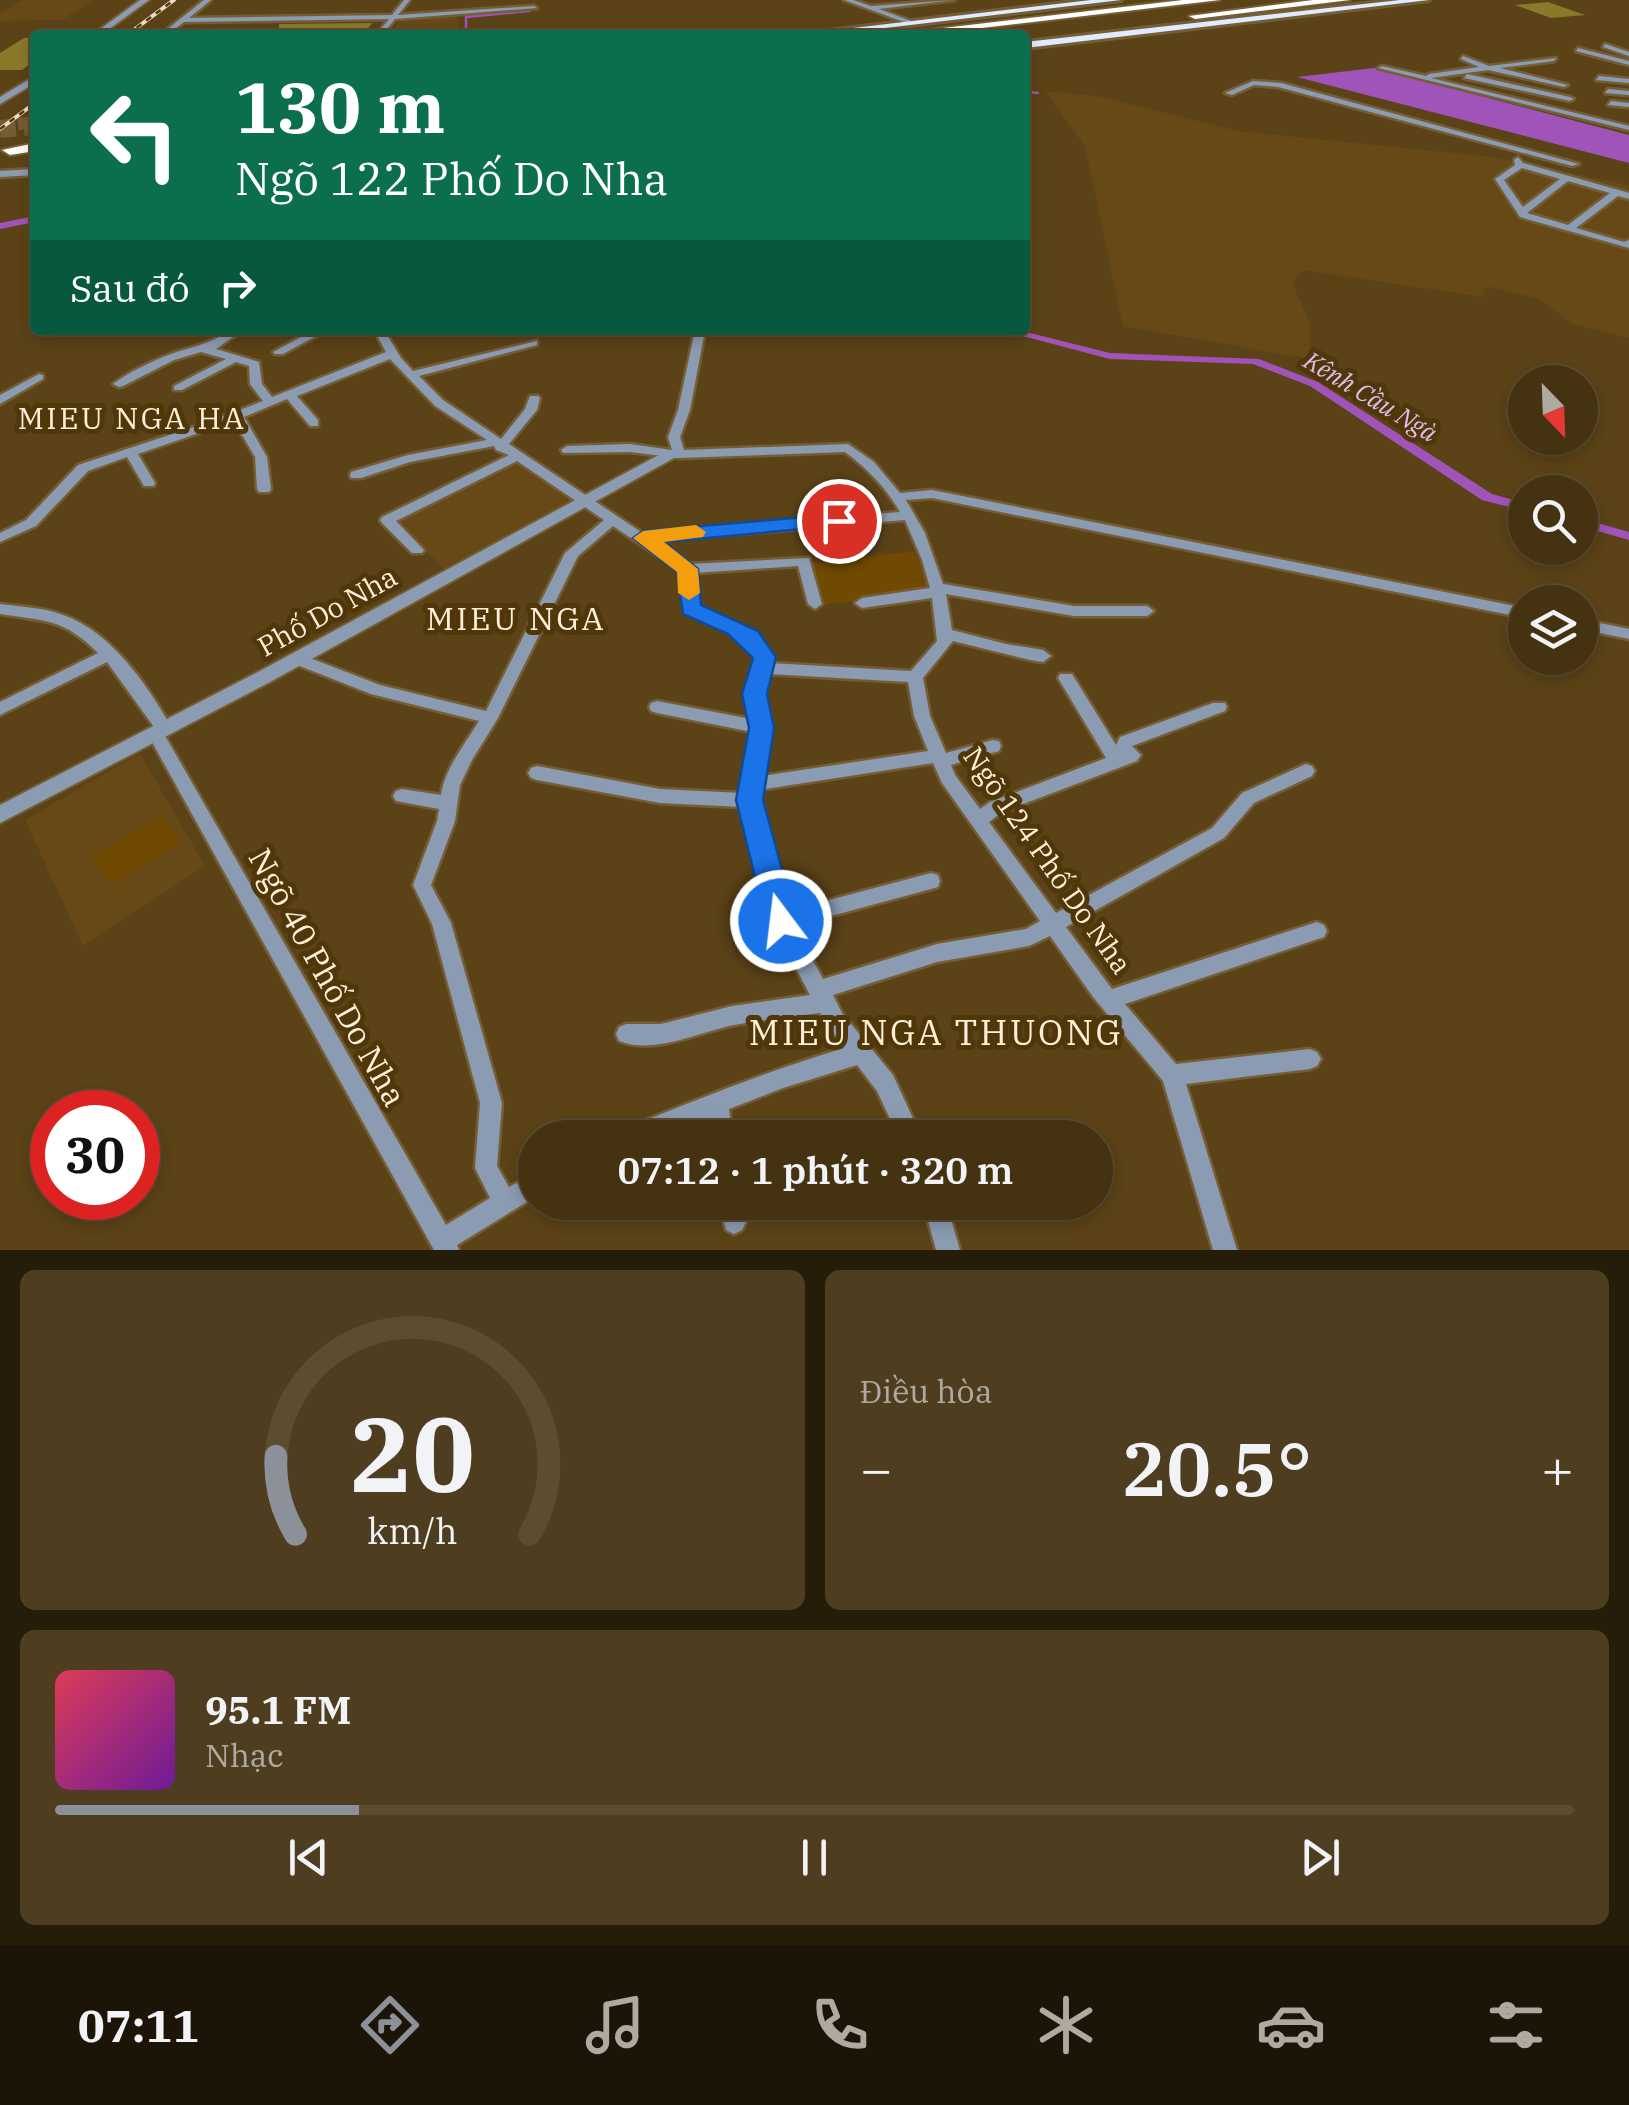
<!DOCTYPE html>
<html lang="vi">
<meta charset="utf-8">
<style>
:root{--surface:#443211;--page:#4e3e1f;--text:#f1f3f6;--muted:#afaa9f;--line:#5c4d31;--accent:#8c9099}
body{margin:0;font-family:"IBM Plex Serif",serif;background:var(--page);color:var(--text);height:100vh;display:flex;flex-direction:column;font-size:38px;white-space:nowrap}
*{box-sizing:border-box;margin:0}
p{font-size:32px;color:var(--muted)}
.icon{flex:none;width:55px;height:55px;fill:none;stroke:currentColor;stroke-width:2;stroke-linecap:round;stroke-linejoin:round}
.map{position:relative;height:1250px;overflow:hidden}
.side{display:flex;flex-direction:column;gap:20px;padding:20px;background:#251c09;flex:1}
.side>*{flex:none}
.top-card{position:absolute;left:30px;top:30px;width:1000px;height:305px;border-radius:10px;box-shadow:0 5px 15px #0003,0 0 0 2px var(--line);background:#0b6e4f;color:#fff;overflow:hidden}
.needle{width:65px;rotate:157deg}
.tools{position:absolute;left:1508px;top:365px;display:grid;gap:20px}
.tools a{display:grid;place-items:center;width:90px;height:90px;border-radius:50%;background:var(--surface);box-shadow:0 5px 15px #0003,0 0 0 2px var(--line);font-size:50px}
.speed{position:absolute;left:30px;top:1090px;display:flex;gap:20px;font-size:50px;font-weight:700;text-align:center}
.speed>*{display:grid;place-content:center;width:130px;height:130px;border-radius:50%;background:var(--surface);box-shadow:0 5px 15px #0003,0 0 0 2px var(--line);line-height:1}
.speed .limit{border:15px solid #d22;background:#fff;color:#111}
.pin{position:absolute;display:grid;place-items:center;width:85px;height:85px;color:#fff;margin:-42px;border:5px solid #fff;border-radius:50%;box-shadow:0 2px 10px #0007}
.me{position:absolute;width:110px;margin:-55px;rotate:345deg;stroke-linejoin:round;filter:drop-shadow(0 0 8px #0008)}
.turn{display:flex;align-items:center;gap:35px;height:210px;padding:0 40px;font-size:45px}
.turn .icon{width:130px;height:130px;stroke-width:2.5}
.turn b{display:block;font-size:70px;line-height:85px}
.then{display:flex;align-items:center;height:95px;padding:0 40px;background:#0003;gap:20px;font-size:38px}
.big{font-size:75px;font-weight:600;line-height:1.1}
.side .tile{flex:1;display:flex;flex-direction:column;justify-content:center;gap:15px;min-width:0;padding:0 35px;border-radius:15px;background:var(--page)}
.side .dial{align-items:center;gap:0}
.dial svg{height:260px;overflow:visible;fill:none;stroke:var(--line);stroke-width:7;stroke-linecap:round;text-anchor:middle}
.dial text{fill:var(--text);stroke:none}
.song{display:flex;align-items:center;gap:30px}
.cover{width:120px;height:120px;border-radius:15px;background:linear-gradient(135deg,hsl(350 70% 55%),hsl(280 70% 35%))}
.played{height:10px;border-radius:5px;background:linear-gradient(90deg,var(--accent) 20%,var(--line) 20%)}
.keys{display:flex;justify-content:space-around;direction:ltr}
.heat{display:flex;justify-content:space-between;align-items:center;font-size:55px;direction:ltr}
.side .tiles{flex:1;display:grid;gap:20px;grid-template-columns:1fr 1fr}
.tile:last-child{grid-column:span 2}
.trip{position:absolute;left:518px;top:1120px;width:595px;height:100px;border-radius:50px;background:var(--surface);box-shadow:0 5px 15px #0003,0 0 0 2px var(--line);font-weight:600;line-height:100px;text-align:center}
.dock{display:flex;height:160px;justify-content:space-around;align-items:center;background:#1b1407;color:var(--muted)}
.dock .icon{width:70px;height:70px}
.dock .selected{color:var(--accent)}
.dock b{font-size:45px;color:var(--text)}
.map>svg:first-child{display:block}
.built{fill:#664917}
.green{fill:#6f4a00}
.water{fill:#a054b9}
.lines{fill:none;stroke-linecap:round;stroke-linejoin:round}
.stream{stroke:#a054b9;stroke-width:2.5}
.canal{fill:#a054b9;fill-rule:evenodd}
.building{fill:#8a7929}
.primary-tunnel{stroke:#745c34;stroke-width:12;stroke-dasharray:12 6;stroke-linecap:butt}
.motorway-tunnel{stroke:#745c34;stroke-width:16;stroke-dasharray:16 8;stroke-linecap:butt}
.minor-casing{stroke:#755e36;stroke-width:5}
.tertiary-casing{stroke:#755e36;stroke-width:4}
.primary-casing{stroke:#755e36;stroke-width:6}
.motorway-casing{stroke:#755e36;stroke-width:4}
.minor{fill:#8b9bb2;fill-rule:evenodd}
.tertiary{fill:#8b9bb2;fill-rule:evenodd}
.primary{fill:#dfecff;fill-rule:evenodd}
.motorway{fill:#fff;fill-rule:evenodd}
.rail-casing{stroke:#eeddc4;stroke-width:4}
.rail{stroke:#503709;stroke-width:2.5;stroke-dasharray:6;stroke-linecap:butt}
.route{fill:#1a73e8;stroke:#114b97;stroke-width:2.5}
.slow{fill:#f59e0b}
.labels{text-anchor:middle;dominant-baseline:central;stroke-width:10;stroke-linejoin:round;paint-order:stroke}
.far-water-label{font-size:25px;font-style:italic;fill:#e2bdef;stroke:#503709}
.street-label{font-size:28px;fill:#ffefd8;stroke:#503709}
.neighbourhood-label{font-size:30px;letter-spacing:2.5px;fill:#ffefd8;stroke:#503709}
.quarter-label{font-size:32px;letter-spacing:2.5px;fill:#ffefd8;stroke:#503709}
.near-street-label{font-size:32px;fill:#ffefd8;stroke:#503709}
.near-neighbourhood-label{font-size:35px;letter-spacing:2.5px;fill:#ffefd8;stroke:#503709}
</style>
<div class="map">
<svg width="1629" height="1250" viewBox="0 0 1629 1250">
<rect width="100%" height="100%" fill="#5b4217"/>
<path class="built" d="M23 0H93L62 20 0 21V13Z
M457 15 459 35H389L400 21Z
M1046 91 1097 96 1238 131 1493 157 1629 185V338L1573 324 1539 299 1486 286 1483 297 1303 270 1292 282 1310 324V359L1123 326 1085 147Z
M510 457 577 500 445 569 388 516Z
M140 753 205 866 83 946 25 820Z"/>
<path class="green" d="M915 551 931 591 823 605 812 563Z
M163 816 181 843 111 885 90 857Z"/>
<path class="water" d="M1374 68 1629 135V163L1297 77Z"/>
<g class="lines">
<path class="stream" d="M466 35V17L529 11
M1025 92 1038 93"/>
<path class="canal" d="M35 216V222L0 229V223Z
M1000 330H1018L1110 353 1259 359 1318 382 1492 494 1525 503V511L1482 500 1310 386 1253 364 1110 359Z
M1580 518 1629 532V540L1580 526Z"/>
</g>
<path class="building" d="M1548 2 1585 15 1551 18 1515 5Z
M372 23 363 35H279V24Z
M35 37V60L22 70H0V53L24 38Z"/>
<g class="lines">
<path class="primary-tunnel" d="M0 126 35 122"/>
<path class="motorway-tunnel" d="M0 130 35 127"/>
<g class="minor-casing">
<path id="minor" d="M204 0H211L189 18 392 15 404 0H410L398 15 534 6 537 8 395 19 382 35H376L389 19 184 22 167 35H160Z
M844 0H853L871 6 954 0 879 9 914 22 912 25Z
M1605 44 1629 52V56L1603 47Z
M1578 48 1629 61V65L1576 51Z
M1463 56 1489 66 1556 58 1554 61 1500 68 1568 85 1564 87 1488 70 1431 78 1629 126V130L1378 68 1382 66 1426 76 1429 74 1479 67 1461 59Z
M1467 74 1570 97 1574 99 1570 101 1464 78Z
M1599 76 1629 79V83L1596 80Z
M1253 81 1281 83 1579 164 1572 166 1278 87 1254 85 1232 95 1225 93Z
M1608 89 1629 91V95L1605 93Z
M1611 101 1629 103V107L1608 105Z
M1518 157 1523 163 1629 193V199L1618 196 1576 228 1624 242 1629 240V248L1520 217 1495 179 1515 165 1514 160ZM1522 168 1560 179 1523 207 1504 180ZM1568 181 1610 193 1568 225 1527 213Z
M35 169V175L0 177V171Z
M219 330H232L237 334 216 349 259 362 262 384 272 397 386 352 374 330H384L401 358 413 371 537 341V345L419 376 443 400 501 439 525 409 530 396H538L540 398 537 410 509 444 644 534 900 512C886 488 868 469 845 452L679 458 630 452 563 453 561 450 567 446 630 444 672 450 668 437 678 410 695 330H705L690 410 680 437 684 450 848 444 874 462 900 493 932 490 1525 608V618L932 498 906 500 925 533 943 584 1074 606H1147L1154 611 1147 616H1074L946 594 952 630 1006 644 1043 650 1051 656 1043 662 1030 660 953 641 923 678 930 716 946 753 993 740 999 741 1001 746 999 751 951 765 955 775 980 809 990 802 1106 758 1058 678 1060 674H1072L1116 745 1120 737 1213 703H1225L1227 707 1225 711 1132 746 1141 755 1137 761 1002 812 989 822 1056 913 1212 828 1242 793 1306 764 1312 766 1315 771 1312 776 1254 803 1224 838 1066 927 1112 989 1317 922 1324 925 1327 931 1324 937 1125 1004 1176 1064 1310 1049 1317 1052 1321 1059 1317 1066 1310 1069 1186 1084 1237 1250H1213L1163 1081 1093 997 1050 936 1029 946 937 962 833 995 842 1013 893 1075 922 1138H899L877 1091 857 1065 783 1088 729 1109 733 1138H711L708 1118 659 1138H619L622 1130C695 1100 768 1071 844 1048L820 1013C791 1017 762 1020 734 1025 699 1032 654 1055 619 1041L616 1034 619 1027 626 1024H661L732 1006 810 995 771 921 742 807 660 803 537 780 531 778 528 773 531 768 537 766 660 789 742 793 752 732 657 713 651 711 649 707 651 703 657 701 751 719 746 693 755 668 753 650 731 633 686 613 680 571 613 526 578 556 498 718 472 760 460 785 455 821 431 885 451 923 502 1103 497 1166 509 1187 535 1173V1197L457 1245 459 1250H434L147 733 149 729 154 727 107 662 0 715V702L98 653C63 618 45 621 0 614V604C21 607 42 607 63 615 112 632 147 685 172 728L170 732 164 734 446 1225 490 1198 475 1168 480 1103 432 924 413 885 437 821 439 809 396 801 393 796 396 791 402 789 441 795C445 768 465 744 479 721L371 694 292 663 289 659 297 653 380 685 486 711 565 553 604 520 517 461 396 521 424 550 422 553H412L382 523 380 520 382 517 509 455 496 450 494 446 410 462 361 478H351L350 475 351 472 408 455 487 440 435 406 390 359 297 396 318 420V426H310L287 399 244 417 267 457 271 489 269 492H259L257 489 255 457 234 421 138 454 155 483 154 486H144L127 457 88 471 36 526 0 542V533L26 520 78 465 206 423 263 401 250 384 249 366 236 362 182 390H174V386L226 359 201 352 174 360 123 386 119 387 113 384C129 372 152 361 171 354 190 347 207 345 224 334ZM905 520 922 560 930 588 862 598 855 603 862 608 932 598 937 641 911 671 770 663 765 644 741 625 698 606 695 573 798 566 808 604 815 609 822 604 809 558 690 564 655 541ZM769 674 908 682 914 716 928 751 762 776 769 727 762 693ZM933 763 942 783 1040 921 1026 929 937 944 823 979 794 926 931 889 938 887 940 881 938 875 931 873 788 911 758 800 759 790Z
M314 330H327L283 354H275L273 352Z
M39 374 43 375V379L0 404V395Z
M1580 619 1629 629V639L1580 629Z
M719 1202H743L746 1222 742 1230 734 1234 726 1230Z
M923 1202H946L960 1250H936Z"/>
</g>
<g class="tertiary-casing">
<path id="tertiary" d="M140 0H149L101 35H92Z
M35 76V83L0 104V97Z
M679 450 684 451V457L674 458 270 682 0 823V805L258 672 666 451Z"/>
</g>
<g class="primary-casing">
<path id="primary" d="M1091 0H1121L826 35H794Z
M1400 0H1429L1025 48V42Z"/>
</g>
<g class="motorway-casing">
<path id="motorway" d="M1183 0H1220L922 35H883Z
M1313 0H1350L1195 19 1189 16Z
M35 143V151L10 155 2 150Z"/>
</g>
<use href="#minor" class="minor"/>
<use href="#tertiary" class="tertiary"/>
<use href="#primary" class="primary"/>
<use href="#motorway" class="motorway"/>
<g class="rail-casing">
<path id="rail" d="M127 35 174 0
M0 129 35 103"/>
</g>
<use href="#rail" class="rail"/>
</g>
<path class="route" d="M839 514 849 521 846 525 664 542 698 569 701 605 758 631 776 657 767 694 774 728 763 800 796 921 791 930 781 934 771 930 766 921 736 800 749 728 742 694 753 658 728 634 683 614 677 572 633 538 643 531Z"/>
<path class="slow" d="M696 525 706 532 703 537 664 542 698 569 700 593 689 600 678 593 677 572 633 538 643 531Z"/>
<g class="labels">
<g class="far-water-label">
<text transform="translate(1371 396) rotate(31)">Kênh Cầu Ngà</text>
</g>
<g class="street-label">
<text transform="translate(327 611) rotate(-29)">Phố Do Nha</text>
<text transform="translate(1048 860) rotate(55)">Ngõ 124 Phố Do Nha</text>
</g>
<g class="neighbourhood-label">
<text x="132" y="417">MIEU NGA HA</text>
</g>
<g class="quarter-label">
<text x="516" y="618">MIEU NGA</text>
</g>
<g class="near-street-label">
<text transform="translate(328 977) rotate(61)">Ngõ 40 Phố Do Nha</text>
</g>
<g class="near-neighbourhood-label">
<text x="936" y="1032">MIEU NGA THUONG</text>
</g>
</g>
</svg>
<div class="tools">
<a><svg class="needle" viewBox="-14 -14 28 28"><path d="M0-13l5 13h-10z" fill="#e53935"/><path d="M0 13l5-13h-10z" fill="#afaa9f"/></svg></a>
<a><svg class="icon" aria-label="search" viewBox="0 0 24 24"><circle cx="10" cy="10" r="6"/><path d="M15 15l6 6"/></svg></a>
<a><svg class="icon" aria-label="layers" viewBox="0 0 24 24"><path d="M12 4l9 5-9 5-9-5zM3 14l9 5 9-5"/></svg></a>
</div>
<div class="speed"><div class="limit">30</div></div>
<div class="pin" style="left:839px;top:521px;background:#d93025"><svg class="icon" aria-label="arrive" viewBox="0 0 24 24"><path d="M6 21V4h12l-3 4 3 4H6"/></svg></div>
<svg class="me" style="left:781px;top:921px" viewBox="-20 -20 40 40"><circle r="17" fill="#1a73e8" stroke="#fff" stroke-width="3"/><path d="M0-11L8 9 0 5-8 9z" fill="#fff"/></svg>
<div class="trip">07:12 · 1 phút · 320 m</div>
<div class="top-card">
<div class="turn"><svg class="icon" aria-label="left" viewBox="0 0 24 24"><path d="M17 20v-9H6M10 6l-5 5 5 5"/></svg><div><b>130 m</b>Ngõ 122 Phố Do Nha</div></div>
<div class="then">Sau đó<svg class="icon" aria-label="right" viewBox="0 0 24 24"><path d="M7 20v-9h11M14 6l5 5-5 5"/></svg></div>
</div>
</div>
<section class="side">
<div class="tiles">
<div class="tile dial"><svg viewBox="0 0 100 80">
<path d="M14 69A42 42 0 1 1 86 69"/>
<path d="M14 69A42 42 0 0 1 8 45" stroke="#8c9099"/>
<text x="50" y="56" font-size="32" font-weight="700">20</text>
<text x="50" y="72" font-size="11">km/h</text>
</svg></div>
<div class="tile"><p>Điều hòa</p>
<div class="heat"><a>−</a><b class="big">20.5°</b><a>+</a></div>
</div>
<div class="tile">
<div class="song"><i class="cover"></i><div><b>95.1 FM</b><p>Nhạc</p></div></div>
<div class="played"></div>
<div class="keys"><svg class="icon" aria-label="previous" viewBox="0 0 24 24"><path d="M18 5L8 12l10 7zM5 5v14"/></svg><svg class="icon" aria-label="pause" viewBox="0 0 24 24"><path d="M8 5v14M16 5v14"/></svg><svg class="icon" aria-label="next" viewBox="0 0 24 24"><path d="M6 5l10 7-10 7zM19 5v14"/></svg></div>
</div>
</div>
</section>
<nav class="dock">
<b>07:11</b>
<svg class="icon selected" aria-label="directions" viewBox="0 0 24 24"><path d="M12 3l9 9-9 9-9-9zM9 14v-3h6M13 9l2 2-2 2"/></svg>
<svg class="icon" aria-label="music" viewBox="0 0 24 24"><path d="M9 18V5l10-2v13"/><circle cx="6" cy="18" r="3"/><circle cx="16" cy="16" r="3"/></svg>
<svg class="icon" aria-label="phone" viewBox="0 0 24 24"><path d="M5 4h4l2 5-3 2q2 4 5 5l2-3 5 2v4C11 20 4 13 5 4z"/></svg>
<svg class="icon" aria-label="climate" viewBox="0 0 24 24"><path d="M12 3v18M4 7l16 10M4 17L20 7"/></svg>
<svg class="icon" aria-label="car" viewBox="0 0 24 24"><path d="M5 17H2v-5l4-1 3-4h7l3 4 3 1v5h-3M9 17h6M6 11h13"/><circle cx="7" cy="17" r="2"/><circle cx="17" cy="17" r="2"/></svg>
<svg class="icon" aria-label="filters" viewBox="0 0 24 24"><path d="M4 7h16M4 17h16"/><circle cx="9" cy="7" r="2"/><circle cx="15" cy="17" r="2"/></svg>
</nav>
